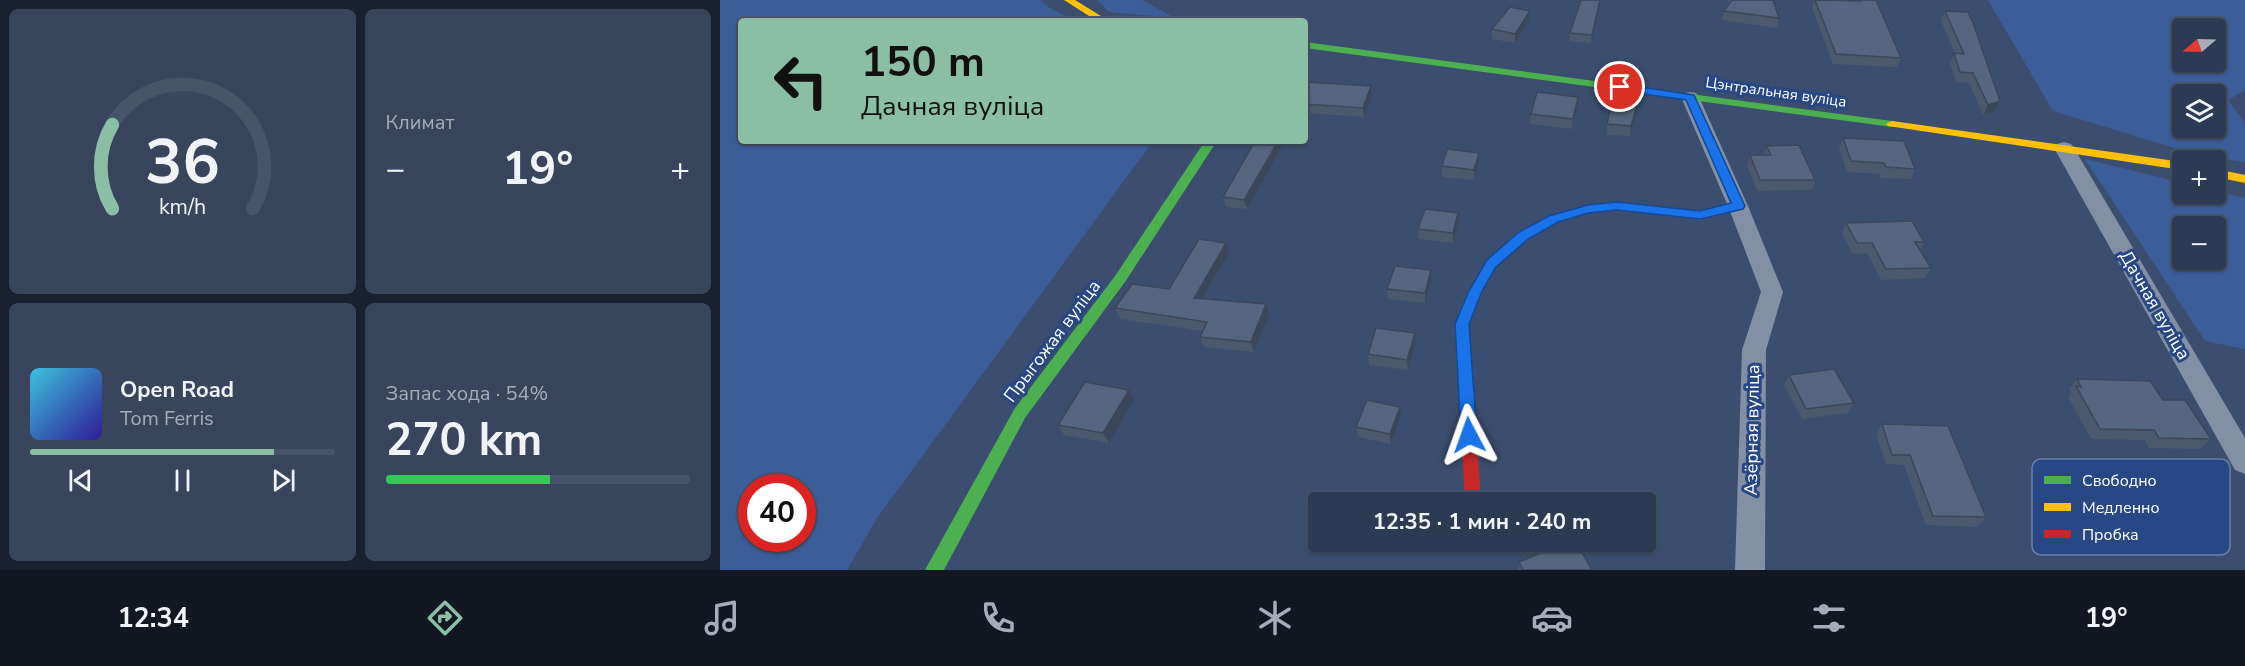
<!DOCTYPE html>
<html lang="ru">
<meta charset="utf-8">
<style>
:root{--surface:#2d3a53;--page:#39455d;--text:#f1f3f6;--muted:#a7adb8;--line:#48546a;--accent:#8abfa5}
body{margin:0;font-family:"Nunito Sans",sans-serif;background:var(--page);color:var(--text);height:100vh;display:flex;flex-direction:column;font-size:22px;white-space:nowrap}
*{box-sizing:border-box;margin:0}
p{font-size:20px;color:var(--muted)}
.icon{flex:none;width:33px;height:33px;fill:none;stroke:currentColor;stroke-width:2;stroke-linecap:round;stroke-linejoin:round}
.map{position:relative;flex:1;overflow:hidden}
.sheet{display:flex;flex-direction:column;gap:9px;padding:9px;background:#19202e;width:720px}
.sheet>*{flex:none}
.guide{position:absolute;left:18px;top:18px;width:570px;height:126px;border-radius:6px;box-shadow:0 2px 4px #0004,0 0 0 2px var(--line);background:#8abfa5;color:#111;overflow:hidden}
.needle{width:39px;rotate:251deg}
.tools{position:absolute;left:1452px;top:18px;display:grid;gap:12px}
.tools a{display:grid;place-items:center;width:54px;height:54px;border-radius:6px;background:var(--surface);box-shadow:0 2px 4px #0004,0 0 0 2px var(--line);font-size:30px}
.speed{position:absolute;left:18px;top:474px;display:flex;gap:12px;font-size:30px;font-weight:700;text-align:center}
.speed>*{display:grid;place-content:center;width:78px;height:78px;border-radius:50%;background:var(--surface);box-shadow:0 2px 4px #0004,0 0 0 2px var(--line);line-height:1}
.speed .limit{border:9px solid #d22;background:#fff;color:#111}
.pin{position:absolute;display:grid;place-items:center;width:51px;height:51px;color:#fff;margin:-26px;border:3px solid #fff;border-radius:50%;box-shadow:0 2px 6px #0007}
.me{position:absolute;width:66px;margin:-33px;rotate:356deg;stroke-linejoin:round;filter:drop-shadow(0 0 4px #0008)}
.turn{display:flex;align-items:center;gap:21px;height:126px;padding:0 24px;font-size:27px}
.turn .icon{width:78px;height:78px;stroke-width:2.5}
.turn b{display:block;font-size:42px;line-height:51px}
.big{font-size:45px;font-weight:700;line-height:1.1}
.sheet .widget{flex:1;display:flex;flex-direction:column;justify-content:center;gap:9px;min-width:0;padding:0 21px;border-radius:9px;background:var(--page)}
.sheet .dial{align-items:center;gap:0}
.dial svg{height:156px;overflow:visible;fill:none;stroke:var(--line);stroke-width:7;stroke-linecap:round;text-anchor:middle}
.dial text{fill:var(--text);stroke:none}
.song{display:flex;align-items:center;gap:18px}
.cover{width:72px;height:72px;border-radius:9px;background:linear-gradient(135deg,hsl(190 70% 55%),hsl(250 70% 35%))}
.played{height:6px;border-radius:3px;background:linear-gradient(90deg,var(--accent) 80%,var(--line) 80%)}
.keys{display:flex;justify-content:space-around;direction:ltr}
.heat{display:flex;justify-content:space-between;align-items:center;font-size:33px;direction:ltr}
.charge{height:9px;border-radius:4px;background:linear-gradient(90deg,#34c759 54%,var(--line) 0)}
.sheet .tiles{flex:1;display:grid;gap:9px;grid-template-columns:repeat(2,1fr)}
.trip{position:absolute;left:588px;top:492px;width:348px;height:60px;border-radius:6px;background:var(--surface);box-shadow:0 2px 4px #0004,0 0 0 2px var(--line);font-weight:700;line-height:60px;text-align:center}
.dock{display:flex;height:96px;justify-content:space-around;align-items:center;background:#121721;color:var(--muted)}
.dock .icon{width:42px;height:42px}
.dock .selected{color:var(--accent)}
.dock b{font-size:27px;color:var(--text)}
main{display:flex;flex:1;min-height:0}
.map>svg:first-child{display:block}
.green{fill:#3b5e99;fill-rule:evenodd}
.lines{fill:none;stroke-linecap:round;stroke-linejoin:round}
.street{fill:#828fa5;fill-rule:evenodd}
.fast{fill:#4caf50;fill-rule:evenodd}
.slow{fill:#ffc107;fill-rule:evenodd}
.jam{fill:#c62828;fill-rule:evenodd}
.wall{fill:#4b586e}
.shaded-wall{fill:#3d475a}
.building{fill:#576680;stroke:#3d475a;stroke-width:1.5}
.route{fill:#1a73e8;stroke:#114b97;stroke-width:1.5}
.labels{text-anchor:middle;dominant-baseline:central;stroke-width:6;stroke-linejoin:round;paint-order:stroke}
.far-street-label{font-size:15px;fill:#fff;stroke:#274884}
.street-label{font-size:18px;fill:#fff;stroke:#274884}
.key{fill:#274884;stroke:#687fa9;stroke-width:1.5}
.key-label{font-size:16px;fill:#fff}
</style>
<main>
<section class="sheet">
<div class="tiles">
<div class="widget dial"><svg viewBox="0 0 100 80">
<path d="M14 69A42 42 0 1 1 86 69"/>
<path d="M14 69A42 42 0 0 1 14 26" stroke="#8abfa5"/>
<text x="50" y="56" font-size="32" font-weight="700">36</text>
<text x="50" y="72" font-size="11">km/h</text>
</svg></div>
<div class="widget"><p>Климат</p>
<div class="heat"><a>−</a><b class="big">19°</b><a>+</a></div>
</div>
<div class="widget">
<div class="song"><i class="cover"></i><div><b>Open Road</b><p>Tom Ferris</p></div></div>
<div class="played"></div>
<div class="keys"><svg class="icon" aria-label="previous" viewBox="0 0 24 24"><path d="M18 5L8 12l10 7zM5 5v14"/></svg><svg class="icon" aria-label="pause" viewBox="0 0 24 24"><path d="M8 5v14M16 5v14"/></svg><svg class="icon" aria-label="next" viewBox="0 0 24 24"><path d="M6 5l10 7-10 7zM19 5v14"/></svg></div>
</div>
<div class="widget"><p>Запас хода · 54%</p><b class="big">270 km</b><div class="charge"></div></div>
</div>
</section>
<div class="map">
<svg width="1525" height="570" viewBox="0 0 1525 570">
<rect width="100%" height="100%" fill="#3c4e6f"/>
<path class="green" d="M0 0H321L325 5 354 21H21V141H433L157 518 127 570H0ZM32 488H82V538H32Z
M377 0H422L455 18 389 12Z
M1268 0H1525V90L1508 100 1525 123V162L1481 156 1333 111ZM1462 28H1496V62H1462ZM1462 94H1496V128H1462Z
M1365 159 1462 183V194H1496V191L1525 198V349L1485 341ZM1462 226H1496V260H1462Z"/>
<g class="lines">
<path class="street" d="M970 92 976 93 979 97 1028 206 1063 292 1046 350 1045 570H1015L1022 350 1041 292 1008 206 961 97 964 93Z
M1344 142 1351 144 1354 148 1525 438V474L1515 470 1334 148 1337 144Z"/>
<path class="fast" d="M585 42 1172 121 1178 124 1172 127 585 48Z
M485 141H497L405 282 305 418 224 570H205L295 408 395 276Z"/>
<path class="slow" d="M344 0H355L389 21H377Z
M1172 121 1462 162V170L1168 126 1166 124Z
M1496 169 1525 175V183L1496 177Z
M1018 202 1024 206 1022 209 980 219 906 211 900 207 906 203 980 211Z"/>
<path class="jam" d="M906 203 910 204 912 207 910 210 868 213 837 222 809 239 776 267 763 291 749 324 761 502H745L735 324 749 291 766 261 799 233 829 216 868 205Z"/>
</g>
<path class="wall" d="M881 0 871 43 849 41 850 33Z
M1007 0H1053L1059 18 1057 28 1002 20 1004 11 1009 4Z
M1094 0H1156L1181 58 1177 67 1113 64 1092 8Z
M810 11 809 20 795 43 772 39V29Z
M1225 11 1280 101 1275 111 1263 115 1249 83 1236 82 1230 63 1235 53 1221 21Z
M585 82 651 86 652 95 644 117 585 113Z
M918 102 917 112 910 136 886 135 887 124Z
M857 107 852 129 810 124 811 114Z
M1123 138 1195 169 1191 179 1161 178 1160 174 1127 172 1119 148Z
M535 141 527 209 506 207 503 197Z
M1046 146 1095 180 1092 190 1037 191 1027 166 1030 155H1044Z
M759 163 754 180 722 177V166Z
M738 213 739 223 733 243 699 239 698 229Z
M1126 223 1204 242 1200 250 1211 268 1205 278 1161 280 1147 253 1132 254 1122 233Z
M509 254 483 299 546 304 549 315 534 352 484 347 480 337 483 331 400 319 395 308 449 289Z
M712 280 705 303 668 299 667 289Z
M696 343 688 370 649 365 648 354Z
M1069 375 1134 403 1128 413 1082 419 1064 385Z
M1357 379 1443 400 1491 439 1480 449 1429 448 1425 440 1371 439 1348 397 1351 393 1349 389Z
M409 390 414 400 389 443 344 435 338 425Z
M681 417 671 444 638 437 636 427Z
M1162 424 1266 517 1258 527 1206 525 1184 465 1166 464 1156 434Z
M799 562 872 570H798Z"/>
<path class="shaded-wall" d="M880 0H881L871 43 872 35Z
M810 11 809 20 795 43V34Z
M651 86 652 95 644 117 643 108Z
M858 97 857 107 852 129 853 119Z
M1280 101 1275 111 1263 115 1268 105Z
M918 102 917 112 910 136 911 126Z
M558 141H565L527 209 524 200Z
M759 153V163L754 180V170Z
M738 213 739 223 733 243V233Z
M506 243 509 254 477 308 474 298Z
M711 270 712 280 705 303V293Z
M546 304 549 315 534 352 531 342Z
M695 333 696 343 688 370 687 360Z
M409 390 414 400 389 443 383 433Z
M680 407 681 417 671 444 670 434Z"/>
<path class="building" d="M861 0H880L872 35 850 33Z
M1012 0H1053L1059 18 1004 11Z
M1095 0 1141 1 1140 0H1156L1181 58 1116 54Z
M790 7 810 11 795 34 772 29Z
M1225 11 1248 12 1253 23 1280 101 1268 105 1253 73 1240 72 1234 53 1244 54Z
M585 82 651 86 643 108 585 104Z
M817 92 858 97 853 119 811 114Z
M892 100 918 102 911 126 887 124Z
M1123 138 1184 141 1195 169 1166 167 1164 163 1131 161Z
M535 141H558L524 200 503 197Z
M1079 145 1095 180H1040L1030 155H1051L1046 146Z
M727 149 759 153 754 170 722 166Z
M705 209 738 213 733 233 698 229Z
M1192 221 1204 242H1195L1211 268 1166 269 1152 243H1137L1126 223Z
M479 239 506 243 474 298 546 304 531 342 480 337 487 322 395 308 412 284 449 289Z
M675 266 711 270 705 293 667 289Z
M656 328 695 333 687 360 648 354Z
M1114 369 1134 403 1086 409 1069 375Z
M1357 379 1430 381 1443 400H1465L1491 439 1439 438 1434 430 1380 429 1356 386 1361 387Z
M365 382 409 390 383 433 338 425Z
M647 400 680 407 670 434 636 427Z
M1162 424 1228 426 1266 517 1213 516 1190 455H1172Z
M847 542H856L872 570H803L799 562Z"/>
<path class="route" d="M900 84 974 95 1025 206 1023 209 980 219 897 210 868 213 838 222 808 239 776 267 762 291 749 324 757 435 754 440 749 442 743 440 741 435 735 324 749 291 767 260 799 232 829 216 868 205 897 202 980 211 1011 203 966 100 896 90 895 87Z"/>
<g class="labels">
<g class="far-street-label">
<text transform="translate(1056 92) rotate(8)">Цэнтральная вуліца</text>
</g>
<g class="street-label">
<text transform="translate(1435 305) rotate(60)">Дачная вуліца</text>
<text transform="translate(332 341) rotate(-53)">Прыгожая вуліца</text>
<text transform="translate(1032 430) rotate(-89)">Азёрная вуліца</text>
</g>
</g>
<rect x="1312" y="459" width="198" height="96" rx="9" class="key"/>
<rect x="1324" y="476" width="27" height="8" fill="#4caf50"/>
<rect x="1324" y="503" width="27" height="8" fill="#ffc107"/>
<rect x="1324" y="530" width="27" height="8" fill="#c62828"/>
<g class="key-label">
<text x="1362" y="486">Свободно</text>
<text x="1362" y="513">Медленно</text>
<text x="1362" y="540">Пробка</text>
</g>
</svg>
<div class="tools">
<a><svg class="needle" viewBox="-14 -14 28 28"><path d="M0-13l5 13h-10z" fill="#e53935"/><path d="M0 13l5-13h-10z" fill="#a7adb8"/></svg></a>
<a><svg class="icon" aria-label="layers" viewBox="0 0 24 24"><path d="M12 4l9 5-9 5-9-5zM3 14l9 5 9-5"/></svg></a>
<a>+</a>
<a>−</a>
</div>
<div class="speed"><div class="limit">40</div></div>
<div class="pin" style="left:900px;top:87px;background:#d93025"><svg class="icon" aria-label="arrive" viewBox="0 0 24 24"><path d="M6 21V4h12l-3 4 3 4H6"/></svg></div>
<svg class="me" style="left:749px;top:435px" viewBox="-20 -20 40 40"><path d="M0-17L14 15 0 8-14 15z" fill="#1a73e8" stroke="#fff" stroke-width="4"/></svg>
<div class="trip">12:35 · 1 мин · 240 m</div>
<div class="guide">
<div class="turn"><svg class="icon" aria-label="left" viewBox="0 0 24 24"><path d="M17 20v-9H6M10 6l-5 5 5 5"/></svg><div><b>150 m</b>Дачная вуліца</div></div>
</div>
</div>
</main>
<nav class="dock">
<b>12:34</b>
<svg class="icon selected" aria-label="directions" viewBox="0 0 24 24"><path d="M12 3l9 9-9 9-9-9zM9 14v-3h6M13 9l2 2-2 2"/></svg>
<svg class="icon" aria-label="music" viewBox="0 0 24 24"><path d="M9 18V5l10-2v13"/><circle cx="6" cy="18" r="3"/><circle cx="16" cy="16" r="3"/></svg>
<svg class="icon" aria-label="phone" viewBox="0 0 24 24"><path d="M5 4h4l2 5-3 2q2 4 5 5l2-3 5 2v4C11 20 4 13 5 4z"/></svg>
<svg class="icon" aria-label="climate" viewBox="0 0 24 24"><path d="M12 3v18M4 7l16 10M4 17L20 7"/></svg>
<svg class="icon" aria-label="car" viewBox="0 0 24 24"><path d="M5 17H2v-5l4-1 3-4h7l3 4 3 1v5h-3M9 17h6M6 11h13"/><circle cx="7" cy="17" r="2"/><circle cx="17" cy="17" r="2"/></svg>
<svg class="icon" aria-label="filters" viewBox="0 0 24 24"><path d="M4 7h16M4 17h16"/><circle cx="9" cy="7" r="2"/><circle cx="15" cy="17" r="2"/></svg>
<b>19°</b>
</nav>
